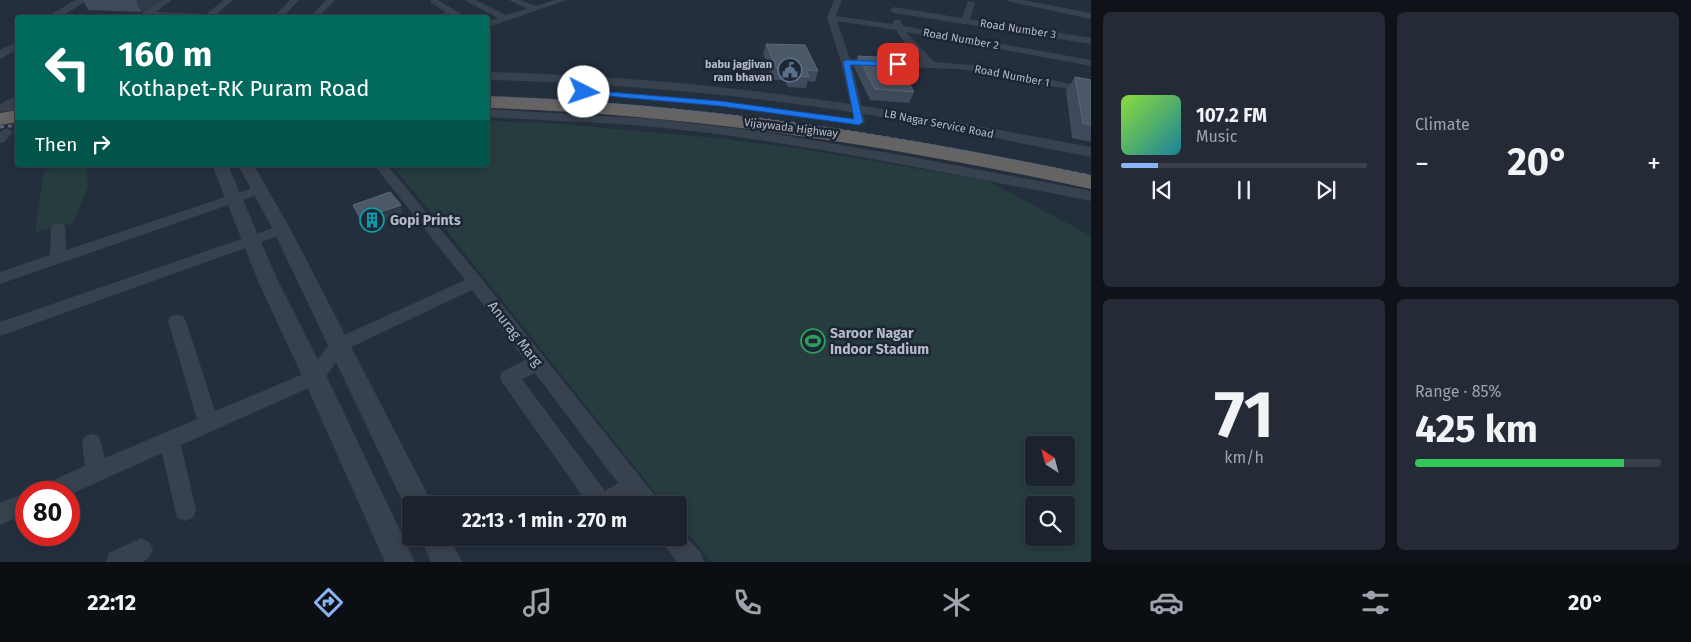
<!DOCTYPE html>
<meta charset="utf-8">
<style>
:root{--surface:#1b232e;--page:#242b36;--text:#f1f3f6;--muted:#a0a4aa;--line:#39404a;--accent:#8ab4f8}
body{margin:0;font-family:"Fira Sans",sans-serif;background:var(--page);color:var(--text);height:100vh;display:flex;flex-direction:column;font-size:19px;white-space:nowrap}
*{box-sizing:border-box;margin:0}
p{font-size:16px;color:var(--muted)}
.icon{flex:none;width:28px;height:28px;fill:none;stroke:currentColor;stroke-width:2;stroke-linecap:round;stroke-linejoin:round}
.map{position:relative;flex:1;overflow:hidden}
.drawer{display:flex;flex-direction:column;gap:12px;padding:12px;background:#0f1319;width:600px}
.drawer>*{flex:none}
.guide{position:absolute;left:15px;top:15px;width:475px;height:152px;border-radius:5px;box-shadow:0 2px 8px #0003,0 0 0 1px var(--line);background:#00695c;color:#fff;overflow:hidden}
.needle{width:32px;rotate:324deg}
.controls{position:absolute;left:1025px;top:436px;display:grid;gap:10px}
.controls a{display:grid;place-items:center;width:50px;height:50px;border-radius:5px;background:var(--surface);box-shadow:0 2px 8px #0003,0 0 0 1px var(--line);font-size:25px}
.speed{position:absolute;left:15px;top:481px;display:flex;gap:10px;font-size:25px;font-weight:700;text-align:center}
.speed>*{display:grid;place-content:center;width:65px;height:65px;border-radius:50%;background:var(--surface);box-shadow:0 2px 8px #0003,0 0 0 1px var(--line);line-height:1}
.speed .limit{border:8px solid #d22;background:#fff;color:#111}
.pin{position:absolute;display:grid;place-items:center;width:42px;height:42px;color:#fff;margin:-21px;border-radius:10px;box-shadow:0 2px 8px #0006}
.me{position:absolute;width:55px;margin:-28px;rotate:94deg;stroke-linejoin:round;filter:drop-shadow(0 0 4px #0008)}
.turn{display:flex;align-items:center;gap:18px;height:105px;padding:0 20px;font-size:22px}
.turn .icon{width:65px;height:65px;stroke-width:2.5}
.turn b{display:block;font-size:35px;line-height:42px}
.then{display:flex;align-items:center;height:48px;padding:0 20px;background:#0003;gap:10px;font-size:19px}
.big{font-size:38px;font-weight:700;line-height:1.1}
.drawer .widget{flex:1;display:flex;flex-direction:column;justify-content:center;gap:8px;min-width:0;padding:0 18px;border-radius:8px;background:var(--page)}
.drawer .dial{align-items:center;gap:0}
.dial b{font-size:65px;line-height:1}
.song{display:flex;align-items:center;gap:15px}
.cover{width:60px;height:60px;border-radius:8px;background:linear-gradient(135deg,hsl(90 70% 55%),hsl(190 70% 35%))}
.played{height:5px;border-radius:2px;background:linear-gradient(90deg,var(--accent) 15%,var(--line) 15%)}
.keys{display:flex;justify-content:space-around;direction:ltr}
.heat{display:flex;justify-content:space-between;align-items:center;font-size:28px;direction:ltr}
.charge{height:8px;border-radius:4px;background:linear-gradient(90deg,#34c759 85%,var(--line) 0)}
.drawer .tiles{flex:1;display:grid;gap:12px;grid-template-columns:repeat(2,1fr)}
.trip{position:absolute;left:402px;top:496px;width:285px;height:50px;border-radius:5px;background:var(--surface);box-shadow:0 2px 8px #0003,0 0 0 1px var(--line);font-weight:700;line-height:50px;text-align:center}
.menu{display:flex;height:80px;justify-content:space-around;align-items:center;background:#0b0e12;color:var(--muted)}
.menu .icon{width:35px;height:35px}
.menu .current{color:var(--accent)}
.menu b{font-size:22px;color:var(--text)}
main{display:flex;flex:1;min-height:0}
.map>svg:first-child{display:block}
.green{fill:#263c3f;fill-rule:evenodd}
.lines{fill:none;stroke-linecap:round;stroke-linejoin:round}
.minor{fill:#38414e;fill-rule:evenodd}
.tertiary{fill:#38414e;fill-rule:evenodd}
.trunk{fill:#656462;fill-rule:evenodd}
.rail{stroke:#5a6575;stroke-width:3;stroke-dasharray:4 4;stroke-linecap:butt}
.wall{fill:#3f4b5c}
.shaded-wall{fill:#2f3b4b}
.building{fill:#4b5868;stroke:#5c6777}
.route{fill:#1a73e8;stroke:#114b97}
.labels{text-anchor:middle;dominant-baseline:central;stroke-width:5;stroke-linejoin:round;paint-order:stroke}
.far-street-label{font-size:11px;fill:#b4bcc9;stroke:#1d2633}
.far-poi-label{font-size:11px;font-weight:bold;fill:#b4bcc9;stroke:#1d2633;text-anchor:end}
.poi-label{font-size:14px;font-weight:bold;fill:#b4bcc9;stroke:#1d2633;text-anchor:start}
.street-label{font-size:14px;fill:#b4bcc9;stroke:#1d2633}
</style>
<main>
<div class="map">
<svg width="1091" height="562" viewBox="0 0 1091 562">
<rect width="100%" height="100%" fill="#242f3e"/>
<path class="green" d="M488 121 548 123 717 138 809 150 988 181 1091 236V562H711L679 522V505H665L452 237 391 165H488ZM1034 445H1066V478H1034ZM1034 505H1066V538H1034Z
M62 165H86L88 187 73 223 35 232 44 171Z"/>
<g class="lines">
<path class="minor" d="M162 0H172L156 12 206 14 224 0H233L217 14 260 15 264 18 142 17 141 15 143 12Z
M290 0H299L282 18H273Z
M326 0H335L318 18H309Z
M431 0H438L468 18H457L453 15 445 18H431L446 12 431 3Z
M464 0H475L506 15 527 9 509 0H520L536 6 555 0H567L488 27V21L498 18Z
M834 0H842L836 16 893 24 894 20H900L903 26 1091 60V66L906 32 934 62 983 66 1091 88V94L983 72 957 69 852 65 865 122 863 124H855L841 62 827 18ZM837 21 896 30 904 42 922 62 850 59Z
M1007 0H1023L1091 13V19L1011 2Z
M968 1 975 3 970 19 1091 38V44L894 13 890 10 894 7 962 18Z
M18 95V103L6 110 0 111V104Z
M7 128 13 132 4 142 0 143V132Z
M374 165H387L481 278 656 497 659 505H634L630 500 623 505H589L502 382 500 377 502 372 525 360 472 290 345 350 322 382 181 445 196 510 193 518 185 521 177 518 162 453 69 495V492H39L42 485 85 466 82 443 85 436 92 434 99 436 105 458 197 419 168 321 171 316 177 315 183 316 186 321 215 411 308 372 333 340 465 280ZM535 373 618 483 605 491 522 379Z
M258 186 265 190 263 193 0 284V272L50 255 51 227 53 224H63L65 227 66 250Z
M282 225 287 227 289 230 287 233 0 336V322Z
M27 492 26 514 0 525V503Z
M679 529 701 553 704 562H677L665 546 661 538H679Z
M141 538 149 542 153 550 149 558 143 562H106L109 553Z"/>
<path class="tertiary" d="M75 0H88L59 18H45Z
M18 41V49L0 59V50Z
M488 72C612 75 734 86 857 105 935 117 1013 133 1091 147V157C1013 142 935 125 857 113 735 94 612 83 488 80Z
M18 102V110L0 112V104Z
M488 109 655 119 758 131 901 155 1091 191V201C956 175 821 146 684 130 619 122 553 121 488 117Z
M212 165H228L278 281 327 377 415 562H385L304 380 258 281Z
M238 165H254L291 230 433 505H411V515H409L273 230Z
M420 538H450L462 562H431Z"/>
<path class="trunk" d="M488 96C691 103 892 133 1091 175V189C893 146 691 114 488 108Z
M18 110V122L0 125V113Z"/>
<path class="rail" d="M488 99C564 101 639 106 714 114 841 127 966 151 1091 176
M0 127 18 125"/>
</g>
<path class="wall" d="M83 0H161L141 12 88 10Z
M766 44 818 71 815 82 808 81 806 88 788 87 785 80H774L763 54Z
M858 56 914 92 909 103 870 100 854 67Z
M1075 77 1091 80V142L1072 138 1066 91Z
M353 205 402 213 365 227 356 213Z"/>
<path class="shaded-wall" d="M137 0H161L141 12 136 1Z
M401 205 402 213 365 227 362 218Z"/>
<path class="building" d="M766 44 805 45 818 71 806 70 809 77 791 76 788 69H777Z
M858 56 894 58 914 92 875 89Z
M1075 77 1091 80V125L1083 123Z
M390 192 401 205 362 218 353 205Z"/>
<path class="route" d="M846 60 898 62 902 64 898 66 850 65 863 122 859 125 720 106 584 94 580 92 584 90 720 101 854 119 843 62Z"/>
<defs>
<g id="civic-ring" transform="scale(1.25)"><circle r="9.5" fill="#1d2633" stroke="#5c6f8a" stroke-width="1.5"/><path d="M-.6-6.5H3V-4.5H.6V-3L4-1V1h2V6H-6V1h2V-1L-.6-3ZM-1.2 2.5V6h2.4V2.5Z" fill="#5c6f8a"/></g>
<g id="building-ring" transform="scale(1.25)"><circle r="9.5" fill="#1d2633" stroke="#0f9aa8" stroke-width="1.5"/><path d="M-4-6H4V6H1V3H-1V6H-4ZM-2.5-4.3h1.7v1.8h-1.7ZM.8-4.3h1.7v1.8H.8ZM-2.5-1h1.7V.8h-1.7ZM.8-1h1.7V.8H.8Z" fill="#0f9aa8"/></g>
<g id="stadium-ring" transform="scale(1.25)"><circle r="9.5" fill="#1d2633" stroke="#2e9e5b" stroke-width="1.5"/><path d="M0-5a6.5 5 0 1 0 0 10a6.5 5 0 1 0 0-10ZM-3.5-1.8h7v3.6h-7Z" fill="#2e9e5b"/></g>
</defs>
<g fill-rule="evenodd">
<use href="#civic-ring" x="790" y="70"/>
<use href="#building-ring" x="372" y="220"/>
<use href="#stadium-ring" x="813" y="341"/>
</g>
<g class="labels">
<g class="far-street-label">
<text transform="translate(1018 29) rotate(9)">Road Number 3</text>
<text transform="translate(961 39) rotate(10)">Road Number 2</text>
<text transform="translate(1012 76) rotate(11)">Road Number 1</text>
<text transform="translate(939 124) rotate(11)">LB Nagar Service Road</text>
<text transform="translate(791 128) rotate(7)">Vijaywada Highway</text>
</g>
<g class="far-poi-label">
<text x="772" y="64">babu jagjivan<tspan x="772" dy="13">ram bhavan</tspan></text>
</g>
<g class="poi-label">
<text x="390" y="220">Gopi Prints</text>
<text x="830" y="333">Saroor Nagar<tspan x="830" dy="16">Indoor Stadium</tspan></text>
</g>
<g class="street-label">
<text transform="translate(515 334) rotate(52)">Anurag Marg</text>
</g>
</g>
</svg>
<div class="controls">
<a><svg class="needle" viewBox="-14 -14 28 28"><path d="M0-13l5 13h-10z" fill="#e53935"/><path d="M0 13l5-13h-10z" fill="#a0a4aa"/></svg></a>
<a><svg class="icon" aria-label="search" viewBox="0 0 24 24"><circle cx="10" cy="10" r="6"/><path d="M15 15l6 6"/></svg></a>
</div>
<div class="speed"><div class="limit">80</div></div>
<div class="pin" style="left:898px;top:64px;background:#d93025"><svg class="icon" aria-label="arrive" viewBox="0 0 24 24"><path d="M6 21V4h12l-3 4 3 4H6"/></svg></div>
<svg class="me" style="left:584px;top:92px" viewBox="-20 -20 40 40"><circle r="19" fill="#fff"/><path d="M0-13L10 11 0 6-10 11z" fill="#1a73e8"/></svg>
<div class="trip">22:13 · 1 min · 270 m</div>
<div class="guide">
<div class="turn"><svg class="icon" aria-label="left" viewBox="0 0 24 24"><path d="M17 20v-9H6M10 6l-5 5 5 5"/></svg><div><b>160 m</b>Kothapet-RK Puram Road</div></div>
<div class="then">Then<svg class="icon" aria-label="right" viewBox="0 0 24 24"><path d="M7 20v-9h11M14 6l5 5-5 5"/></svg></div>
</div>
</div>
<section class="drawer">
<div class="tiles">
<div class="widget">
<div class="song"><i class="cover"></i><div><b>107.2 FM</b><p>Music</p></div></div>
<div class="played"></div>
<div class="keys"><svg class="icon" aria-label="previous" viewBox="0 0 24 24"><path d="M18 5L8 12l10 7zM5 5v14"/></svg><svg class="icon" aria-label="pause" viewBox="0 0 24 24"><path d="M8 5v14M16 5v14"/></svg><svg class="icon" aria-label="next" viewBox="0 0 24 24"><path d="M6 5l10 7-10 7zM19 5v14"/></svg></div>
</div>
<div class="widget"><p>Climate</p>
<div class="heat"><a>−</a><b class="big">20°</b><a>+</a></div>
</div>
<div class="widget dial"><b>71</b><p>km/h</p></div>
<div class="widget"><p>Range · 85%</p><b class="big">425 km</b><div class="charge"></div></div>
</div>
</section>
</main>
<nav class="menu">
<b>22:12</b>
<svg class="icon current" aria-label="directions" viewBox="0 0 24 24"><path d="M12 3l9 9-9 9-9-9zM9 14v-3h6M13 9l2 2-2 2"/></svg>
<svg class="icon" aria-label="music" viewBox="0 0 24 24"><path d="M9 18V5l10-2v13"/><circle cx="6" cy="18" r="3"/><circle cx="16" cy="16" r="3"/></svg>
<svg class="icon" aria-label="phone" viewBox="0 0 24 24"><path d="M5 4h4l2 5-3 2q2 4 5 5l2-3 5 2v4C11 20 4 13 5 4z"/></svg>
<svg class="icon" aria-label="climate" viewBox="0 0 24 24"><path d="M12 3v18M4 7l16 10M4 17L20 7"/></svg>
<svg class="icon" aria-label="car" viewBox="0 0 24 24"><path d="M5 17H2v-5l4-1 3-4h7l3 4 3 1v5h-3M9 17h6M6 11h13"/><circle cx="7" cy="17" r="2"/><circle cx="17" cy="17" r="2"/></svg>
<svg class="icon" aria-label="filters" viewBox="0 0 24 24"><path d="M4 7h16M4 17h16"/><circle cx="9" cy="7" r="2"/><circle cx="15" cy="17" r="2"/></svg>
<b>20°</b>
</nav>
